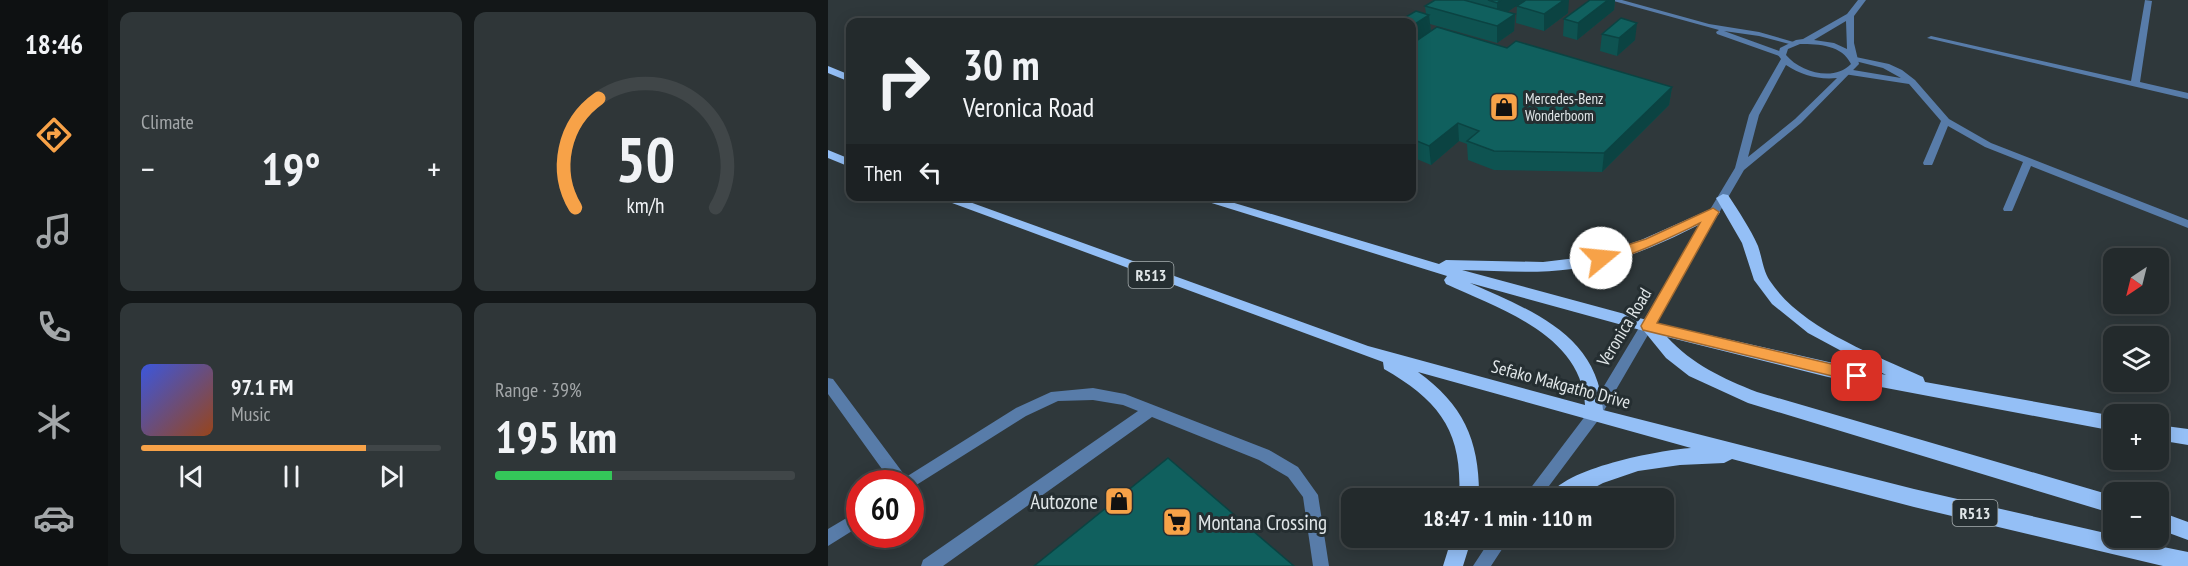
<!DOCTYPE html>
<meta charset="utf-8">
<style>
:root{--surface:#232a2c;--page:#2f3638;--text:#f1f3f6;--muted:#a3a7a9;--line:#404648;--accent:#f7a248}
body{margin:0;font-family:"PT Sans Narrow",sans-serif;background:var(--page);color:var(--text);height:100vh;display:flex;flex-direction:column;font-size:22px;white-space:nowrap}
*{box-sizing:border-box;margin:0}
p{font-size:20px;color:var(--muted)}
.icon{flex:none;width:33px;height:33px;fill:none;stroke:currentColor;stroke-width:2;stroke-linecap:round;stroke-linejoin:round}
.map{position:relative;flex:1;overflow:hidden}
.sheet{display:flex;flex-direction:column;gap:12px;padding:12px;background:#131718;width:720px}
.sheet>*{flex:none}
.hud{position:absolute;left:18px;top:18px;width:570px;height:183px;border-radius:12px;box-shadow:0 3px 15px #0003,0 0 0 2px var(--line);background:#232a2c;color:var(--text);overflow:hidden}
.needle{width:39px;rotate:215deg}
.tools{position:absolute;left:1275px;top:248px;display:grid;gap:12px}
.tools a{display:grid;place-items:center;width:66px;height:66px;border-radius:12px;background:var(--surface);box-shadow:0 3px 15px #0003,0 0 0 2px var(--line);font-size:30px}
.speed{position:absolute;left:18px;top:470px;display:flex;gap:12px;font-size:30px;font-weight:700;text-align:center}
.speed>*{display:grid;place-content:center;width:78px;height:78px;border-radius:50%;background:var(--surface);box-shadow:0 3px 15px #0003,0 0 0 2px var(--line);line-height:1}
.speed .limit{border:9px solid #d22;background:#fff;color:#111}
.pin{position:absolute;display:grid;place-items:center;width:51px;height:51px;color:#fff;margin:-26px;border-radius:12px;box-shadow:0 3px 9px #0006}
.me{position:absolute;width:66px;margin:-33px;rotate:73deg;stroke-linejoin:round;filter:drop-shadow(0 0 4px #0008)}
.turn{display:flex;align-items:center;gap:21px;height:126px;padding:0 18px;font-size:27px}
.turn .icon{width:78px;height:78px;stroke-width:2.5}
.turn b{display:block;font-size:42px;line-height:51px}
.then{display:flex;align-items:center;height:57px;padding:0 18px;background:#0003;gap:12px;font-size:22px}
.big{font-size:45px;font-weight:600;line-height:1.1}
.sheet .tile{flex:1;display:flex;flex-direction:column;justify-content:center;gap:9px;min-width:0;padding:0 21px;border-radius:12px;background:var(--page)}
.sheet .dial{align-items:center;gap:0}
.dial svg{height:156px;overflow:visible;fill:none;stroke:var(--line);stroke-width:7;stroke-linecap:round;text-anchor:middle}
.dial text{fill:var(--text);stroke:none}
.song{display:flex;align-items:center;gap:18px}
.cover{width:72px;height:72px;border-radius:9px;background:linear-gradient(135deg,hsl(230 70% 55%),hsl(20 70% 35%))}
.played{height:6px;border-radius:3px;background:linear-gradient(90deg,var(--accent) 75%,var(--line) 75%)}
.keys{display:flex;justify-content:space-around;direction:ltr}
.heat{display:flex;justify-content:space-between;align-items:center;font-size:33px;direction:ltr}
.charge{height:9px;border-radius:4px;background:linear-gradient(90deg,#34c759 39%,var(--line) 0)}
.sheet .tiles{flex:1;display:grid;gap:12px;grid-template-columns:repeat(2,1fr)}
.trip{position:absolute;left:513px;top:488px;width:333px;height:60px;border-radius:12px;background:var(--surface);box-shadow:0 3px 15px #0003,0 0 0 2px var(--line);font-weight:600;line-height:60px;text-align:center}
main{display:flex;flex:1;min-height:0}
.tab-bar{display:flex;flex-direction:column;width:108px;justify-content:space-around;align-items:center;background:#0e1112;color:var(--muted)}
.tab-bar .icon{width:42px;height:42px}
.tab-bar .active{color:var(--accent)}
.tab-bar b{font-size:27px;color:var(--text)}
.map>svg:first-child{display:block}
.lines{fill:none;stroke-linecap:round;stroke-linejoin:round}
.lane{fill:#587ca9;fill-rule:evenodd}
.street{fill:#587ca9;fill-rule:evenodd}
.primary{fill:#94bff6;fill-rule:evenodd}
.wall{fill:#0e5351}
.shaded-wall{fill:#0b4342}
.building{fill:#10605e;stroke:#0b4342;stroke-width:1.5}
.route{fill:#f7a248;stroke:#a1692f;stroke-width:1.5}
.labels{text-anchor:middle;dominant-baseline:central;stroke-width:6;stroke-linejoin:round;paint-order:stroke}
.far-poi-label{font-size:15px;fill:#e0e6e8;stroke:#252e31;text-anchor:start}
.shield{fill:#252e31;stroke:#a8afb1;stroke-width:1.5}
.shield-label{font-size:16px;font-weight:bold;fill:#e0e6e8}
.street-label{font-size:18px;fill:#e0e6e8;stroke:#252e31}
.near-poi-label{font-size:21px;fill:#e0e6e8;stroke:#252e31;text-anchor:end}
</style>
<main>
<nav class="tab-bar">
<b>18:46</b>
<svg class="icon active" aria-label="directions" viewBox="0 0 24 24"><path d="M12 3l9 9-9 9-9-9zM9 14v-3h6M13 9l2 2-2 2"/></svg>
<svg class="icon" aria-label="music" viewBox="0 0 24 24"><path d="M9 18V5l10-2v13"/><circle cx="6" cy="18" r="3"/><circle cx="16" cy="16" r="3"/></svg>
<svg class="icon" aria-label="phone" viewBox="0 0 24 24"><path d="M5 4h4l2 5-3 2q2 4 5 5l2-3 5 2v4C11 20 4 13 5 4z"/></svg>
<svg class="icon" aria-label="climate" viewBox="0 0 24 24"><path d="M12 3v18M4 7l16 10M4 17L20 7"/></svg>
<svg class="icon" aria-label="car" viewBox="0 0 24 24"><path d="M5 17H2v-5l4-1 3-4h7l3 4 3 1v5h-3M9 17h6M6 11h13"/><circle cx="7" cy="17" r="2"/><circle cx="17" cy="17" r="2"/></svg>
</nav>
<section class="sheet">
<div class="tiles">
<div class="tile"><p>Climate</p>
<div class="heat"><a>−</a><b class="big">19°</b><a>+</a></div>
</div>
<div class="tile dial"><svg viewBox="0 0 100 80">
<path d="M14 69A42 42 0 1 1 86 69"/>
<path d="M14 69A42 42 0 0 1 26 13" stroke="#f7a248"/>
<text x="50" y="56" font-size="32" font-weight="700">50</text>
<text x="50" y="72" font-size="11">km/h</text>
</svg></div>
<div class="tile">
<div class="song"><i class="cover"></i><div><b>97.1 FM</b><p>Music</p></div></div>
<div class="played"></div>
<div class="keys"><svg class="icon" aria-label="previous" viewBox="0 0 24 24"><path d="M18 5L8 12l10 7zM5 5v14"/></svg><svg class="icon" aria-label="pause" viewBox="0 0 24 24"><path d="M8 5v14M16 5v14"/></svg><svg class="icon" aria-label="next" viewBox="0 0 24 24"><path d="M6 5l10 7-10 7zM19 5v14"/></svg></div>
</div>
<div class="tile"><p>Range · 39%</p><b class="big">195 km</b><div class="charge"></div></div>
</div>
</section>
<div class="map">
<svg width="1360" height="566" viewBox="0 0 1360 566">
<rect width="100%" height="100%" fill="#2f383b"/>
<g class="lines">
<path class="lane" d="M782 0H794L881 24 931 32 969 43 965 45 931 36 896 31 957 53 958 55 954 57 889 34 888 32 891 30Z
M1023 56 1061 64 1074 70 1087 80 1121 119 1163 143 1360 220V228L1203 166 1185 209 1184 211H1176L1175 209 1195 162 1157 147 1120 126 1105 163 1104 165H1096L1095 163 1113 121 1081 84 1016 74 1015 72 1019 69 1073 78 1055 68 1023 60Z
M0 378 5 379 78 477 188 408 223 392 265 388 297 394 441 450 470 467 490 495 501 566H485L475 497 460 477 431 460 324 417 115 566H93L95 560 310 411 295 405 265 400 230 401 198 416 82 489V483H64L0 394Z
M32 510V526L0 546V529Z"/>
<path class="street" d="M1030 0H1038L1026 16V43L1031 64 973 123 916 170 771 419 712 498H695L761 411 907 168 921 115 953 59 950 55 952 48 968 40 975 39 1019 14ZM1018 21 1019 49 1006 43 986 40ZM972 44C991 44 1014 45 1023 64 1006 82 972 72 958 55L960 49ZM958 65C973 75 991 80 1009 78L967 119 920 157 931 115Z
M1317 0 1324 1 1312 82 1360 93V99L1099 38 1103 36 1303 81Z
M664 537H682L663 566H645Z"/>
<path class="primary" d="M0 66 22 75V82L0 73Z
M0 150 22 159V167L0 158Z
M895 194 900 195C911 212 922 228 930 246 934 257 935 271 942 281 973 328 1045 354 1095 377L1097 382 1286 416V431L1000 377 839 337C865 365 894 378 929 392L1286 496V514L920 403 861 376 838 358 816 331 642 283C702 310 770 334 775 410L1086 489 1286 535V537L1360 552V566H1335L1086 507 904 459 896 463 852 465 810 471 775 483 747 498H720C734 468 832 450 863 448L590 372C636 405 652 442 651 498H631C635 432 612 401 556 369L555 362 105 196H125L540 346 757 405C754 335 672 309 618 284L616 280 619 276 361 196H383L611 264 618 260 715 262 765 256 813 240 885 208 892 212 890 215C844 239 796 263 744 269 708 274 671 271 634 270L841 326 1058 375 980 333 944 304 926 280 914 243 888 198Z
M1330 425 1360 429V445L1330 440Z
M1330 511 1360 522V540L1330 529Z
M624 537H644L635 566H615Z"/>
</g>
<path class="wall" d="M607 0H697L679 12 687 14 686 31 669 43 602 24 603 32 679 48 844 87 841 105 774 172 666 170 640 160 639 144 631 141 603 165 584 157V22L598 14 597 6Z
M762 0H787L786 10 749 40 735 36 736 19Z
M689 6 740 13 716 31 688 23Z
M774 34 807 40 789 56 772 51Z"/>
<path class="shaded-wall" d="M673 0H697L669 19V3Z
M736 0H741L740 13 716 31V14Z
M780 0H787L786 10 749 40 750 23Z
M687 14 686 31 669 43V26Z
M601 15 603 32 584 44V26Z
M809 23 807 40 789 56 791 38Z
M844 87 841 105 774 172 776 153Z
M630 123 631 141 603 165 601 146Z"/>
<path class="building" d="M607 0H636L687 14 669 26 597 6Z
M660 0H673L669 3Z
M698 0H736L716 14 689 6Z
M762 0H780L750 23 736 19Z
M588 11 601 15 584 26V22H569Z
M793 18 809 23 791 38 774 34Z
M609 27 679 48 688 41 844 87 776 153 666 151 639 141 651 131 630 123 601 146 584 139V44Z
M340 458 466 566H206Z"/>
<path class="route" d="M885 208 891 212 829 323 1029 370 1037 376 1034 380 1029 382 815 330 813 326 872 223C853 232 786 266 768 262L766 258 768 255 818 239Z"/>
<defs>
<g id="shop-square" transform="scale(1.5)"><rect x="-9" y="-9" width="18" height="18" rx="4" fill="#f7a248" stroke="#252e31"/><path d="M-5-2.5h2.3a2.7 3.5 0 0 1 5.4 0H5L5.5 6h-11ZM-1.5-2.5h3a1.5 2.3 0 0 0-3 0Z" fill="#111"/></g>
<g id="supermarket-square" transform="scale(1.5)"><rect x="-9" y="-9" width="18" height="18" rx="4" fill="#f7a248" stroke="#252e31"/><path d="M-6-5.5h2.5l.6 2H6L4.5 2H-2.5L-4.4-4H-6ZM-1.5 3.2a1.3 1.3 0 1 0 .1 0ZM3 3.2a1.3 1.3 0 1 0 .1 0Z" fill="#111"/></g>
</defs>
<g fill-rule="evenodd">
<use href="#shop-square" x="676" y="107"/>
<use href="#shop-square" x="291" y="501"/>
<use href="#supermarket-square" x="349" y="522"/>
</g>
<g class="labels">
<g class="far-poi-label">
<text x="697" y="98">Mercedes-Benz<tspan x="697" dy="17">Wonderboom</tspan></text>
</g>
<g class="shield">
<rect x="300.5" y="262" width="45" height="26" rx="4.5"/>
<rect x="1124.5" y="500" width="45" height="26" rx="4.5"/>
</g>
<g class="shield-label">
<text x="323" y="275">R513</text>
<text x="1147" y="513">R513</text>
</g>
<g class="street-label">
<text transform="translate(796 327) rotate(-59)">Veronica Road</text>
<text transform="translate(733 384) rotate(15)">Sefako Makgatho Drive</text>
</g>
<g class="near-poi-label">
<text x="270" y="501">Autozone</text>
<text x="370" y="522" text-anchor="start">Montana Crossing</text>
</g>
</g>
</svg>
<div class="tools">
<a><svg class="needle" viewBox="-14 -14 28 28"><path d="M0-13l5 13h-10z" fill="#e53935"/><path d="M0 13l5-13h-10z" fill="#a3a7a9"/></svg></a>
<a><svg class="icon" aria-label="layers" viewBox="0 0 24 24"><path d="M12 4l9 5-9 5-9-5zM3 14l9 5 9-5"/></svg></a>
<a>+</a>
<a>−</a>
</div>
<div class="speed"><div class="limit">60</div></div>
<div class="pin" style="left:1029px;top:376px;background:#d93025"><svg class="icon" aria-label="arrive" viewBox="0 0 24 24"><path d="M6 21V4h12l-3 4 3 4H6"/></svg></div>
<svg class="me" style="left:773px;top:258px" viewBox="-20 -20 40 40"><circle r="19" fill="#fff"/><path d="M0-13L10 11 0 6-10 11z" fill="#f7a248"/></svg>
<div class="trip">18:47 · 1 min · 110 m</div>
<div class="hud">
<div class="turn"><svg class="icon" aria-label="right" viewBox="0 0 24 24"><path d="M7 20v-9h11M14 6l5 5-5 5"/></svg><div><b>30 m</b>Veronica Road</div></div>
<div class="then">Then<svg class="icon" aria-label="left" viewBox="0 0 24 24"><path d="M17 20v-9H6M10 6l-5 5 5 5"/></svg></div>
</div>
</div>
</main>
